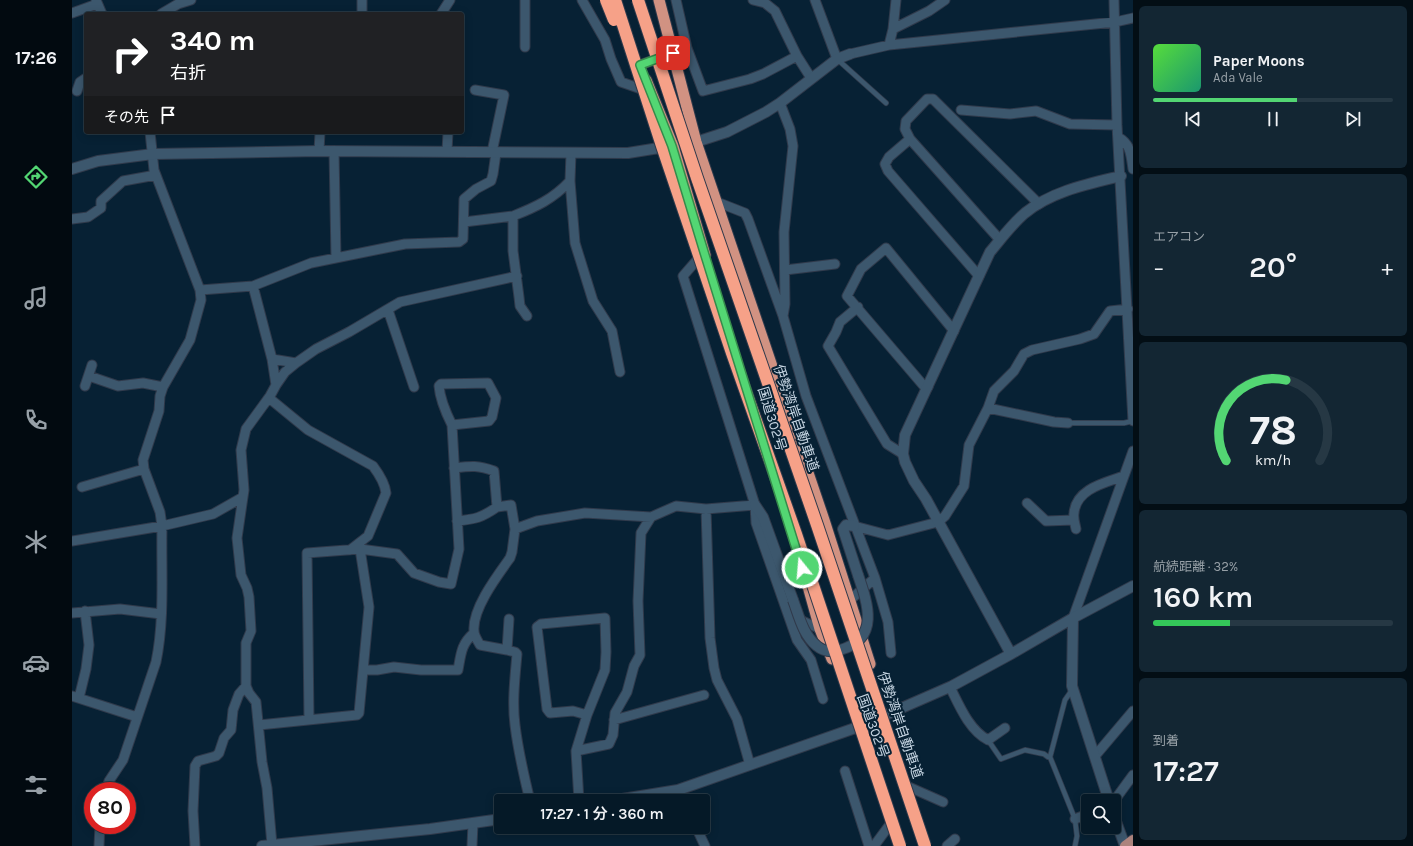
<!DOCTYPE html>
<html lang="ja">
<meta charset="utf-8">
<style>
:root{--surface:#051927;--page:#132633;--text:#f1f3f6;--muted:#97a0a7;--line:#263844;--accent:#53d673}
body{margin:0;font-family:Karla,"Noto Sans JP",sans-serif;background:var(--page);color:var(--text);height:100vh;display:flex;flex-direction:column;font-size:15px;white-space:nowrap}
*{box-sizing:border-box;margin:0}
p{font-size:13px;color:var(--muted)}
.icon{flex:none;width:22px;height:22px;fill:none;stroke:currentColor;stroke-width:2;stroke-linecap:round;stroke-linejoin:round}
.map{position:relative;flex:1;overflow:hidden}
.panel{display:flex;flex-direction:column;gap:6px;padding:6px;background:#030e15;width:280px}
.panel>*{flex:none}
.top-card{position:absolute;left:12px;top:12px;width:380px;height:122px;border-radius:4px;box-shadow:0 2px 10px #0003,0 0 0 1px var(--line);background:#202124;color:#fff;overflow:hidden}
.tools{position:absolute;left:1009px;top:794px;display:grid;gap:8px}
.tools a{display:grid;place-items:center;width:40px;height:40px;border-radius:4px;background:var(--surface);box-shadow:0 2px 10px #0003,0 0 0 1px var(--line);font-size:20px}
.speed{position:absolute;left:12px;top:782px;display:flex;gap:8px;font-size:20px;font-weight:700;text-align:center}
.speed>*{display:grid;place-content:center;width:52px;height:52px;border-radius:50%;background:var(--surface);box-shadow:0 2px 10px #0003,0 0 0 1px var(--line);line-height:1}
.speed .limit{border:6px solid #d22;background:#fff;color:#111}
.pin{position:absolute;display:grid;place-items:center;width:34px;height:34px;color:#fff;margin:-17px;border-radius:8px;box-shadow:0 2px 6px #0006}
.me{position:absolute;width:44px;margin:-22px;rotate:343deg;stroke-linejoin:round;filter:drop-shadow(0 0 3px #0008)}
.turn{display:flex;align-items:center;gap:14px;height:84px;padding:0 20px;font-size:18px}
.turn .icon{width:52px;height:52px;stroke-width:2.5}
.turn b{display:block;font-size:28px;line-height:34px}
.then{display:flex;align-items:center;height:38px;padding:0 20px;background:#0003;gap:8px;font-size:15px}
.big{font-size:30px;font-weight:600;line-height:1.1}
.panel .tile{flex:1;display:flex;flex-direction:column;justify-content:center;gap:6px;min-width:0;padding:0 14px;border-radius:6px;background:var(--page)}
.panel .dial{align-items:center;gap:0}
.dial svg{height:104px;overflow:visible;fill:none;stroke:var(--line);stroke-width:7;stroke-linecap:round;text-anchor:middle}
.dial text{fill:var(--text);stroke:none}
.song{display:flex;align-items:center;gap:12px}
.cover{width:48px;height:48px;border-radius:6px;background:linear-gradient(135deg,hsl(110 70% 55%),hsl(160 70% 35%))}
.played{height:4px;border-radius:2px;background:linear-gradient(90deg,var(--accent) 60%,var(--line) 60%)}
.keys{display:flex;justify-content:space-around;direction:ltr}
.heat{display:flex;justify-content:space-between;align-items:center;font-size:22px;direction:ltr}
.charge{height:6px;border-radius:3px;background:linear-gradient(90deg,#34c759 32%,var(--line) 0)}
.trip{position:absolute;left:422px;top:794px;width:216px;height:40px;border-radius:4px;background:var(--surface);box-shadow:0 2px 10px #0003,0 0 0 1px var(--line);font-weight:600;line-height:40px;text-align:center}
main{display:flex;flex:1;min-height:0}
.tab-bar{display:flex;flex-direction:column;width:72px;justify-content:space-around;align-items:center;background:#020a10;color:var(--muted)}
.tab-bar .icon{width:28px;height:28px}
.tab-bar .active{color:var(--accent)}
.tab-bar b{font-size:18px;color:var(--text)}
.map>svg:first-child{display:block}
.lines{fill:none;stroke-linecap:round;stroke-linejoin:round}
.service-casing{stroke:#303a4b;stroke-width:6}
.minor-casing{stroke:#303a4b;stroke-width:11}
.tertiary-casing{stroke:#303a4b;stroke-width:12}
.primary-casing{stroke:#303a4b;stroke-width:12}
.trunk-casing{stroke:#303a4b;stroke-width:13}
.service{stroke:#3c576d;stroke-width:4.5}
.minor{stroke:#3c576d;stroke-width:9}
.tertiary{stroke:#3c576d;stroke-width:10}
.primary{stroke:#ac837d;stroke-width:10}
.trunk{stroke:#d19282;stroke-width:11}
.tertiary-bridge-casing{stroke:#303a4b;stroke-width:12;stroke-linecap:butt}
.motorway-bridge-casing{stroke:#303a4b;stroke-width:14;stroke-linecap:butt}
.tertiary-bridge{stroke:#3c576d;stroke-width:10}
.motorway-bridge{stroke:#f6a188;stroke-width:12}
.route-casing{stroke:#368b4b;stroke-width:10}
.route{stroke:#53d673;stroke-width:7}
.labels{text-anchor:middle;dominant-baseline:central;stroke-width:4;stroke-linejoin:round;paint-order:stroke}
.street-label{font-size:14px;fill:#c6d5e2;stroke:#072134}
</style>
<main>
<nav class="tab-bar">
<b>17:26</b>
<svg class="icon active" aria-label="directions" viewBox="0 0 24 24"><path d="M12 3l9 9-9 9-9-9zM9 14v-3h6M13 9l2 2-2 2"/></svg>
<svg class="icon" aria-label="music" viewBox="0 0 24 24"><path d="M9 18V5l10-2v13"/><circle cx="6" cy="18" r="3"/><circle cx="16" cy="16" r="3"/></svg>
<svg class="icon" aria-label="phone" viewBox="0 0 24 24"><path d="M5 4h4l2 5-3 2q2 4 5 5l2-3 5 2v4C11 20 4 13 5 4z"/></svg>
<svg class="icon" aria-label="climate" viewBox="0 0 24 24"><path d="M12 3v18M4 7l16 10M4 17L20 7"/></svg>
<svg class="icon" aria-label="car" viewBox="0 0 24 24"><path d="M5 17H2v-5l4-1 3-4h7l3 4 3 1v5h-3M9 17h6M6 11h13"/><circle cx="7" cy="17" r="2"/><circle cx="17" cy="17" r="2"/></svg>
<svg class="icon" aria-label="filters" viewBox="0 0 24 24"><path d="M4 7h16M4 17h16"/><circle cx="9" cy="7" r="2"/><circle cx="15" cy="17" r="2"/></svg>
</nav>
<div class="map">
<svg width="1061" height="846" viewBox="0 0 1061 846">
<rect width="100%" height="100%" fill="#072134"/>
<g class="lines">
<g class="service-casing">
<path id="service" d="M765 59 814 103
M996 423H1052L1061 421
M1000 690 993 700 978 757 1003 819 1005 836 1003 846
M916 740 929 759 953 750 972 754 976 757H978"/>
</g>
<g class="minor-casing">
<path id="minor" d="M24 0 30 14
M453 0V47
M510 0 533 40 539 59 549 82 575 91
M604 0 615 48 631 91 678 79 691 74 725 56
M681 0 693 3 703 11 725 56 739 78
M743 0 765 59
M1042 0 1045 125 1061 421
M0 13 25 4
M89 14 106 4 119 0
M290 14V0
M369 14 378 0
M821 29 824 0
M817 45 821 29 857 11 873 0
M778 54 817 45 1043 22 1061 18
M568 65 615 48
M403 90 432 95 420 152
M5 91 8 82 14 78
M708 103 718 129 721 146 712 232 713 304 711 316
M889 110 938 114 964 111 998 124 1045 125
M1046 137C1059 144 1059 156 1061 169
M838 139 817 157 813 164 816 171 907 276
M247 151 248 132
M262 151 264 258
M375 151 376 132
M498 181 503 243 521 301 540 331 548 372
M645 202 673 213 676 219 711 316 734 396 803 578 816 622 819 653
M441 216C464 207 481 199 498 181L499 153
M0 219 16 217 29 208V201L51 181 84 175
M392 222 441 216V251L447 297 448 306 455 316
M928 240 838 139 833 129 834 121 855 99H861L967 204
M631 253 611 276 683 505 684 523 725 640 739 660 751 699
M713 270 763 264
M181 286 200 359 204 385 198 396 174 429 169 450 172 490 165 538 169 575 175 588 177 597 179 631 174 643V686L177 693 184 702 190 762 195 788 200 845
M128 290 181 286 239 263 333 244 387 242 391 239 392 199 404 189 419 181 421 174 424 153
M786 307 768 322 764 332 756 346 815 444 831 454
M316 310 342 387
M200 359 224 363 244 349 277 332 328 302 445 276
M17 376 46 386 71 383 91 387
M204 385 213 372 224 363
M13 386 20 365
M856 387 851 385 775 296 789 269 814 248 882 331
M197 398 236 430 301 466C307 474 313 484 314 493L296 536 278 550
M916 408 982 422 996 423
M382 468C399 466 406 465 422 471L425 507 439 505 443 529 465 521 513 513 579 517
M10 487 72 469
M955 503 974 521 1002 520
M634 509 638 638 642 668 645 680 665 719 678 765
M385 521C404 519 409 518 425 507
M782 526 816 535 866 522 873 516 892 486 897 445 916 408 922 391 942 371 952 354 960 350 1008 339 1022 334 1038 311 1056 309
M1004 529C1003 524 1001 518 1002 513 1004 489 1032 483 1052 476
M0 541 90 526 141 514 171 497
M288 549 325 554 342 573 367 582 379 584 387 549 380 425C374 413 368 400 367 386L369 384 416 383 424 398 420 417 417 421 380 425
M778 600 803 578
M0 613 48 609 89 614
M724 618 748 629
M1001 618 1061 451
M437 619 435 650 443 652 445 654C443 677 440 702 443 725 446 751 452 776 458 801
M435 650 408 645C406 641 402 636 402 631 400 609 425 576 438 558L440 552 443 529
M291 670H305L322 667 349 670H386C389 654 389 644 402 633
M878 687C887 705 897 730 916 740L933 728
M0 696 65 717
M7 698 14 669 17 645 13 611
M542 720 632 695
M187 725 285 715 287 713 297 607 288 549 235 553 237 720
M504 751 537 744 541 735 543 713 555 692 562 666 568 655 566 601 569 533 579 517 604 506 634 509 683 505
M1023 756 1061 711
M773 771 797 846
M837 787 871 802
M606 790 611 801
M34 791 37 781 51 760 84 662C93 618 89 571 90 526L88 512 72 469 71 460 87 411 88 396 91 387 118 340 129 300 128 290 82 170 78 132
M507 801 504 751 515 715 533 670 534 652 533 618 469 624 465 627 475 709 478 713 501 711 515 715
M1042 801 1061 775
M1003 819 1016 814
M624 827 633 846
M27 846 28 825
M123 846 121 811 123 766 126 761 144 756 147 753 152 738 159 730 161 710 167 694 174 686
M400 846 401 823
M802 846 819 823
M875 846 883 839"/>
</g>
<g class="tertiary-casing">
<path id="tertiary" d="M0 169 26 161 81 154 247 151 556 153 624 142 655 132 694 112 708 103 765 59 778 54
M683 505 691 517 721 600
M782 526 774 525 771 529 786 575
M1001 618 1000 686 1037 801
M939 654 854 499 842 481 833 462 831 454 833 435 918 252C929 239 939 225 953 213 980 191 1016 184 1049 176
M538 801 606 790 786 727 880 686 939 654 1001 618 1061 586
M1042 816 1053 846
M190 846 358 829 429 819"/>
</g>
<g class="primary-casing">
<path id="primary" d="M1053 846 1061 840"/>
</g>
<g class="trunk-casing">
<path id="trunk" d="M587 0 624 142 752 520 798 664
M574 80 601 146 633 255
M736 586 748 629 760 659"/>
</g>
<use href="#service" class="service"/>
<use href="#minor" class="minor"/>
<use href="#tertiary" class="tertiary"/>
<use href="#primary" class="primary"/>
<use href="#trunk" class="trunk"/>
<g class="tertiary-bridge-casing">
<path id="tertiary-bridge" d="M721 600C727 616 731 635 745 646 752 652 760 652 768 650 808 639 796 604 786 575"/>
</g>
<g class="motorway-bridge-casing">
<path id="motorway-bridge" d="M534 0 542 20
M543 0 590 146 660 353 724 534 828 846
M566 0 625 178 745 525 853 846"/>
</g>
<use href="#tertiary-bridge" class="tertiary-bridge"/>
<use href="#motorway-bridge" class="motorway-bridge"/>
</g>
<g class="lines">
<g class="route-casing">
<path id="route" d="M601 53 568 65 600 146 632 252 730 568"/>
</g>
<use href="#route" class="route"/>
</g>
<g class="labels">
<g class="street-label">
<text transform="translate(724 418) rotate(71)">伊勢湾岸自動車道</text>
<text transform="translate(700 419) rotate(73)">国道302号</text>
<text transform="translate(828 725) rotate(71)">伊勢湾岸自動車道</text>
<text transform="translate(801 726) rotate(70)">国道302号</text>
</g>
</g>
</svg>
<div class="tools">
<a><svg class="icon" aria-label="search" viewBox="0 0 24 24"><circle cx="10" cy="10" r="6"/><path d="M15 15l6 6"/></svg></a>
</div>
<div class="speed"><div class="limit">80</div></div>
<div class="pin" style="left:601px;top:53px;background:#d93025"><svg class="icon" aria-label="arrive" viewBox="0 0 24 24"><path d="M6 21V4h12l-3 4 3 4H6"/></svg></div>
<svg class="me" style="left:730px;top:568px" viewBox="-20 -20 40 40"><circle r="17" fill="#53d673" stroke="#fff" stroke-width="3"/><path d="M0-11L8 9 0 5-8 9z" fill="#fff"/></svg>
<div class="trip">17:27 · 1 分 · 360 m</div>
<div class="top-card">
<div class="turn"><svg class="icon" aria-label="right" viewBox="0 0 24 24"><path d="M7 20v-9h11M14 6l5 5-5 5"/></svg><div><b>340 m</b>右折</div></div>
<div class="then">その先<svg class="icon" aria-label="arrive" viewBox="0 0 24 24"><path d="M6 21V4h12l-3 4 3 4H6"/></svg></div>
</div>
</div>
<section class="panel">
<div class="tile">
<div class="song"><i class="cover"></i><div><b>Paper Moons</b><p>Ada Vale</p></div></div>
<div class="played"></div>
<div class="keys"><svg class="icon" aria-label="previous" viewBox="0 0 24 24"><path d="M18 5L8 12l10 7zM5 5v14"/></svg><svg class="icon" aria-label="pause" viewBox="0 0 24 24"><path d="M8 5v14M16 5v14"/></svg><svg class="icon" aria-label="next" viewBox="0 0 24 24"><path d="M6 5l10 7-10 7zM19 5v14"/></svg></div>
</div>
<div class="tile"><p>エアコン</p>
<div class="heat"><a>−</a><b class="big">20°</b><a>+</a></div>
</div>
<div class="tile dial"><svg viewBox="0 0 100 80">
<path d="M14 69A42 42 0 1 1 86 69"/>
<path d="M14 69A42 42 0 0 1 60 7" stroke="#53d673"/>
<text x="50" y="56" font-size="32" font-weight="700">78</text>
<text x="50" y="72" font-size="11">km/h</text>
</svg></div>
<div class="tile"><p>航続距離 · 32%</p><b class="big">160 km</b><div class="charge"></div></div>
<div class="tile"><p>到着</p><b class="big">17:27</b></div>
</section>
</main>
